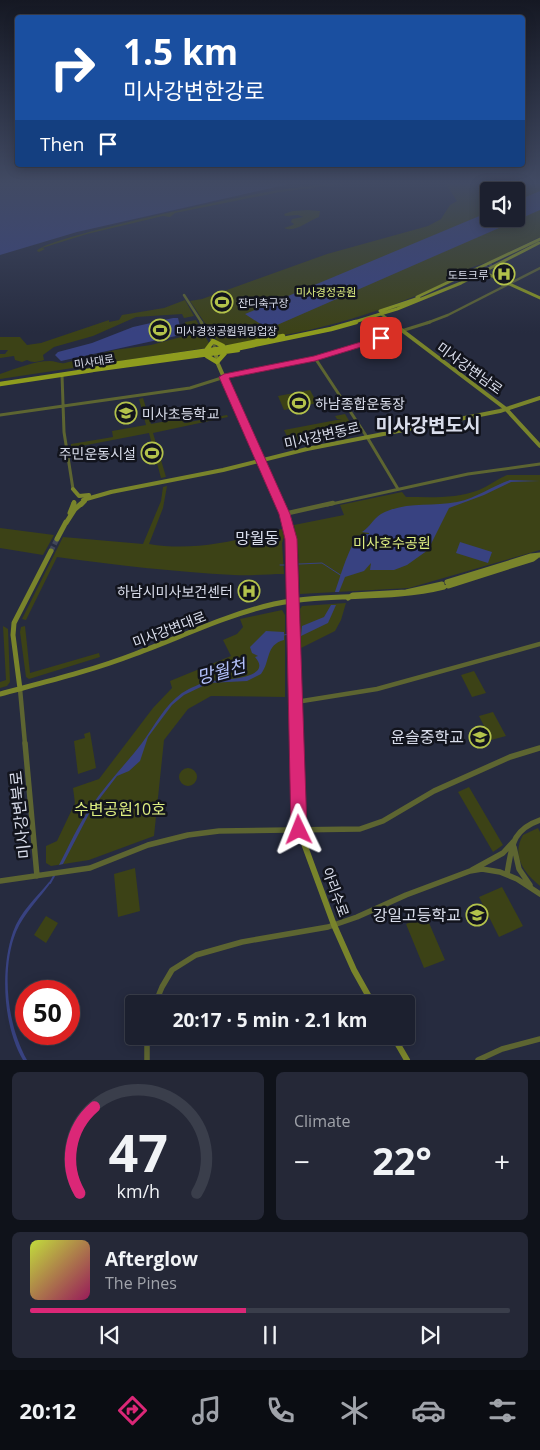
<!DOCTYPE html>
<meta charset="utf-8">
<style>
:root{--surface:#1c202f;--page:#252837;--text:#f1f3f6;--muted:#a0a3aa;--line:#3a3e4b;--accent:#db2777}
body{margin:0;font-family:"Open Sans","Noto Sans KR",sans-serif;background:var(--page);color:var(--text);height:100vh;display:flex;flex-direction:column;font-size:19px;white-space:nowrap}
*{box-sizing:border-box;margin:0}
p{font-size:16px;color:var(--muted)}
.icon{flex:none;width:28px;height:28px;fill:none;stroke:currentColor;stroke-width:2;stroke-linecap:round;stroke-linejoin:round}
.map{position:relative;height:1060px;overflow:hidden}
.details{display:flex;flex-direction:column;gap:12px;padding:12px;background:#0f121a;flex:1}
.details>*{flex:none}
.hud{position:absolute;left:15px;top:15px;width:510px;height:152px;border-radius:5px;box-shadow:0 2px 12px #0003,0 0 0 1px var(--line);background:#1a4fa0;color:#fff;overflow:hidden}
.controls{position:absolute;left:480px;top:182px;display:grid;gap:10px}
.controls a{display:grid;place-items:center;width:45px;height:45px;border-radius:5px;background:var(--surface);box-shadow:0 2px 12px #0003,0 0 0 1px var(--line);font-size:25px}
.speed{position:absolute;left:15px;top:980px;display:flex;gap:10px;font-size:25px;font-weight:700;text-align:center}
.speed>*{display:grid;place-content:center;width:65px;height:65px;border-radius:50%;background:var(--surface);box-shadow:0 2px 12px #0003,0 0 0 1px var(--line);line-height:1}
.speed .limit{border:8px solid #d22;background:#fff;color:#111}
.pin{position:absolute;display:grid;place-items:center;width:42px;height:42px;color:#fff;margin:-21px;border-radius:10px;box-shadow:0 2px 8px #0006}
.me{position:absolute;width:55px;margin:-28px;rotate:358deg;stroke-linejoin:round;filter:drop-shadow(0 0 4px #0008)}
.turn{display:flex;align-items:center;gap:18px;height:105px;padding:0 25px;font-size:22px}
.turn .icon{width:65px;height:65px;stroke-width:2.5}
.turn b{display:block;font-size:35px;line-height:42px}
.then{display:flex;align-items:center;height:48px;padding:0 25px;background:#0003;gap:10px;font-size:19px}
.big{font-size:38px;font-weight:700;line-height:1.1}
.details .card{flex:1;display:flex;flex-direction:column;justify-content:center;gap:8px;min-width:0;padding:0 18px;border-radius:8px;background:var(--page)}
.details .dial{align-items:center;gap:0}
.dial svg{height:130px;overflow:visible;fill:none;stroke:var(--line);stroke-width:7;stroke-linecap:round;text-anchor:middle}
.dial text{fill:var(--text);stroke:none}
.song{display:flex;align-items:center;gap:15px}
.cover{width:60px;height:60px;border-radius:8px;background:linear-gradient(135deg,hsl(70 70% 55%),hsl(330 70% 35%))}
.played{height:5px;border-radius:2px;background:linear-gradient(90deg,var(--accent) 45%,var(--line) 45%)}
.keys{display:flex;justify-content:space-around;direction:ltr}
.heat{display:flex;justify-content:space-between;align-items:center;font-size:28px;direction:ltr}
.details .tiles{flex:1;display:grid;gap:12px;grid-template-columns:1fr 1fr}
.card:last-child{grid-column:span 2}
.trip{position:absolute;left:125px;top:995px;width:290px;height:50px;border-radius:5px;background:var(--surface);box-shadow:0 2px 12px #0003,0 0 0 1px var(--line);font-weight:700;line-height:50px;text-align:center}
.tabs{display:flex;height:80px;justify-content:space-around;align-items:center;background:#0b0d13;color:var(--muted)}
.tabs .icon{width:35px;height:35px}
.tabs .current{color:var(--accent)}
.tabs b{font-size:22px;color:var(--text)}
.map>svg:first-child{display:block}
.green{fill:#3c4216;fill-rule:evenodd}
.water{fill:#384281}
.lines{fill:none;stroke-linecap:round;stroke-linejoin:round}
.stream-far1{stroke:#384281;stroke-width:1}
.stream{stroke:#384281;stroke-width:2}
.secondary-tunnel{stroke:#414659;stroke-width:5;stroke-dasharray:5 2.5;stroke-linecap:butt}
.primary-tunnel{stroke:#414659;stroke-width:3;stroke-dasharray:3 2;stroke-linecap:butt}
.tertiary-far3{stroke:#5d6531;stroke-width:2.5}
.tertiary-far2{stroke:#5d6531;stroke-width:3}
.tertiary-far1{stroke:#5d6531;stroke-width:4.5}
.tertiary{stroke:#5d6531;stroke-width:5.5}
.secondary-far3{stroke:#79842b;stroke-width:2.5}
.secondary-far2{stroke:#79842b;stroke-width:4}
.secondary-far1{stroke:#79842b;stroke-width:5}
.secondary{stroke:#79842b;stroke-width:6}
.primary-far1{stroke:#8e9c1e;stroke-width:3}
.primary{stroke:#8e9c1e;stroke-width:4.5}
.route{fill:#db2777;stroke:#8e194d}
.labels{text-anchor:middle;dominant-baseline:central;stroke-width:5;stroke-linejoin:round;paint-order:stroke}
.far-poi-label{font-size:11px;fill:#d9ddeb;stroke:#12141d;text-anchor:start}
.far-park-label{font-size:11px;fill:#deee80;stroke:#12141d}
.far-street-label{font-size:11px;fill:#d9ddeb;stroke:#12141d}
.street-label{font-size:14px;fill:#d9ddeb;stroke:#12141d}
.poi-label{font-size:14px;fill:#d9ddeb;stroke:#12141d;text-anchor:start}
.park-label{font-size:14px;fill:#deee80;stroke:#12141d}
.quarter-label{font-size:16px;fill:#d9ddeb;stroke:#12141d}
.near-poi-label{font-size:16px;fill:#d9ddeb;stroke:#12141d;text-anchor:end}
.near-park-label{font-size:16px;fill:#deee80;stroke:#12141d}
.near-street-label{font-size:16px;fill:#d9ddeb;stroke:#12141d}
.near-water-label{font-size:18px;font-style:italic;fill:#b3c1fa;stroke:#12141d}
.district-label{font-size:19px;font-weight:bold;fill:#d9ddeb;stroke:#12141d}
</style>
<div class="map">
<svg width="540" height="1060" viewBox="0 0 540 1060">
<rect width="100%" height="100%" fill="#262b3f"/>
<path class="green" d="M325 184H343L280 192 175 213 170 217 163 216 87 234 42 248 45 249 39 252 37 251C43 238 234 198 261 193 282 189 303 187 325 184Z
M446 184H540V237L490 261 470 268V270C401 307 327 330 249 341 240 342 229 347 219 344L190 301 202 299 327 254 428 226 441 219 450 205 457 201ZM489 191H516V219H489Z
M308 210 320 211 319 217C308 221 295 233 284 228L293 225 294 224 291 222 292 219 303 217 298 215 285 216 284 214 293 211Z
M185 300 194 316 184 318 182 314 136 317 93 336 54 347 43 355 44 360C38 362 32 363 27 360L22 362 15 360 14 356 0 358V354H5L8 350H0V337H20L27 345 41 343 109 320V322L119 320 122 315 164 308Z
M196 320 209 343 206 348 0 379V374C15 369 34 361 50 361 55 361 59 364 65 363L115 350 151 345 181 337 186 332 185 322Z
M310 390 317 403 284 410 278 396Z
M143 398 151 424 182 418 184 423 227 415 228 417 153 433 166 477 161 478 149 433 71 448V444L113 437 112 431 146 425 139 399Z
M345 414 356 432 291 445 284 430 342 419H337L335 416Z
M507 475H540V550L409 588 300 594 298 548 294 525 344 515 340 505 402 492 406 497C431 497 456 499 479 490 489 486 497 479 507 475Z
M167 486 163 508 149 544C194 552 239 540 282 529L284 537 282 543 284 574C268 574 251 576 234 575 175 572 116 565 57 557L26 620 22 619 63 537 143 544 161 501 163 487Z
M0 528 54 535 43 555 0 548Z
M346 603 341 620 335 631 301 648 300 609 302 606Z
M282 610 285 615V697L211 696 188 709 164 740 154 836 89 860 51 866 46 863V846L57 841 75 803 73 788 99 779 153 708 172 688 170 681 231 656 223 640 237 634 243 627 240 619Z
M3 626 8 629 10 682 7 686 0 688V682L6 680Z
M25 626 30 673 99 653 100 657 29 679 26 677 20 632 21 627Z
M474 671 486 693 472 697 461 675Z
M493 712 506 736 491 740 479 716Z
M90 732 96 768 78 774 74 741 85 738 84 734Z
M179 777a9 9 0 1 1 18 0a9 9 0 1 1-18 0Z
M469 787 503 845 493 852 458 792Z
M538 828 540 832V886C524 873 511 856 523 835Z
M135 868 140 911 118 917 114 874Z
M502 887 523 926 499 937 479 897Z
M46 916 58 923 46 943 34 935Z
M426 916 445 960 424 968 406 924Z"/>
<path class="water" d="M0 184H289L77 232 0 255Z
M540 191V210L268 329 245 314 489 212V219H516V201Z
M173 318H178L181 330 176 336 61 361 55 355 58 352 92 343 133 327Z
M510 480 540 481 511 482 484 495 449 508 428 550 407 565 394 570H370L371 563 364 571 345 577 339 592H335C339 581 351 538 361 535 363 534 366 534 369 534V533L362 532C370 527 373 519 381 514 405 501 431 507 457 502 477 498 492 486 510 480Z
M460 542 492 552 488 563 456 553Z
M331 605H336L328 623 301 636 302 626 324 617Z
M266 631 284 632V640C265 645 271 661 261 674L247 681 209 683 184 695 172 705 148 737 140 761 129 771 117 776 91 810 63 864 59 865C69 846 78 825 90 808 106 784 125 765 142 743 155 725 164 706 182 693 190 688 201 683 210 681 220 680 275 679 255 657L258 656 252 653 250 647Z
M52 881C40 898 24 913 16 932 1 969 7 1025 27 1060H23C3 1026 0 969 13 932 20 912 36 898 49 882Z"/>
<g class="lines">
<path class="stream-far1" d="M299 564 322 563 342 576
M280 565H284
M284 635 293 633"/>
<path class="stream" d="M50 883 54 876"/>
<path class="secondary-tunnel" d="M51 551 57 539"/>
<path class="primary-tunnel" d="M467 277 492 264"/>
<path class="tertiary-far3" d="M184 295 202 323
M427 323 448 315 540 268"/>
<path class="tertiary-far2" d="M201 322 213 341 215 349
M315 358 367 437 398 489
M62 375 64 432 73 489
M0 415 190 388 231 375 315 358 430 322
M327 505 468 474 540 464"/>
<path class="tertiary-far1" d="M284 514 333 503
M20 689 25 744
M296 702 377 689 540 644"/>
<path class="tertiary" d="M25 743 37 876
M514 847 519 869 530 885
M472 870 503 853 513 842
M507 874C512 847 511 830 540 820
M0 881 90 868 148 845 188 835 219 831 360 829 383 821 434 791 510 757 540 748
M155 1004 162 987 172 970 196 955 242 942 328 927 357 917 406 895 470 871 482 869 500 872 517 879 540 894
M147 1036V1060
M478 1060 502 1049 540 1039"/>
<path class="secondary-far3" d="M381 314 393 323"/>
<path class="secondary-far2" d="M391 322 506 409 540 446
M215 351 218 364 280 505
M73 489 79 496 89 495
M83 500 111 492 223 470 307 449 500 411 540 398
M73 505 74 502
M81 505 85 501"/>
<path class="secondary-far1" d="M279 503 291 539 297 744
M70 513 74 503
M66 523 75 509 82 503
M57 539 66 522
M447 582 531 556 540 555
M448 586 533 559 537 556
M348 598 353 595 406 592 442 584
M20 689 13 635 14 623 51 551
M0 694C45 682 91 671 135 654 181 637 226 615 274 604 330 592 388 601 444 587"/>
<path class="secondary" d="M297 743 299 830 334 925 354 970 373 1004
M393 1036 407 1060"/>
<path class="primary-far1" d="M481 271 540 298
M417 297 540 239
M380 311 419 298
M351 323 397 309 461 283 539 243"/>
<path class="primary" d="M207 349 213 341 223 346
M235 349 331 329 356 322
M207 356 217 362 225 353
M93 367 224 348 283 336
M92 370 238 350
M0 384 93 370"/>
</g>
<linearGradient id="sky" x2="0" y2="1"><stop stop-color="#151823"/><stop offset="0.55" stop-color="#414a63"/><stop offset="1" stop-color="#414a63" stop-opacity="0"/></linearGradient>
<rect width="540" height="333" fill="url(#sky)"/>
<path class="route" d="M381 336 385 338 384 340 315 361 229 378 290 514 297 539 307 830 305 836 299 838 294 836 291 830 285 539 279 514 219 377 224 374 314 356Z"/>
<defs>
<g id="hospital-ring" transform="scale(1.125)"><circle r="9.5" fill="#12141d" stroke="#b3c24b" stroke-width="1.5"/><path d="M-5-5h3v3.5h4V-5h3V5h-3V1.5h-4V5h-3Z" fill="#b3c24b"/></g>
<g id="stadium-ring" transform="scale(1.125)"><circle r="9.5" fill="#12141d" stroke="#b3c24b" stroke-width="1.5"/><path d="M0-5a6.5 5 0 1 0 0 10a6.5 5 0 1 0 0-10ZM-3.5-1.8h7v3.6h-7Z" fill="#b3c24b"/></g>
<g id="school-ring" transform="scale(1.125)"><circle r="9.5" fill="#12141d" stroke="#b3c24b" stroke-width="1.5"/><path d="M0-5L7-2L0 1L-7-2ZM-4 1L0 2.5L4 1V4Q0 6-4 4Z" fill="#b3c24b"/></g>
</defs>
<g fill-rule="evenodd">
<use href="#hospital-ring" x="504" y="274"/>
<use href="#stadium-ring" x="222" y="302"/>
<use href="#stadium-ring" x="160" y="330"/>
<use href="#stadium-ring" x="299" y="403"/>
<use href="#school-ring" x="126" y="413"/>
<use href="#stadium-ring" x="152" y="453"/>
<use href="#hospital-ring" x="249" y="591"/>
<use href="#school-ring" x="480" y="737"/>
<use href="#school-ring" x="477" y="915"/>
</g>
<g class="labels">
<g class="far-poi-label">
<text x="488" y="274" text-anchor="end">도트크루</text>
<text x="238" y="302">잔디축구장</text>
<text x="176" y="330">미사경정공원워밍업장</text>
</g>
<g class="far-park-label">
<text x="326" y="291">미사경정공원</text>
</g>
<g class="far-street-label">
<text transform="translate(94 361) rotate(-9)">미사대로</text>
</g>
<g class="street-label">
<text transform="translate(470 368) rotate(36)">미사강변남로</text>
<text transform="translate(322 435) rotate(-13)">미사강변동로</text>
<text transform="translate(169 629) rotate(-21)">미사강변대로</text>
<text transform="translate(336 892) rotate(70)">아리수로</text>
</g>
<g class="poi-label">
<text x="315" y="403">하남종합운동장</text>
<text x="142" y="413">미사초등학교</text>
<text x="136" y="453" text-anchor="end">주민운동시설</text>
<text x="233" y="591" text-anchor="end">하남시미사보건센터</text>
</g>
<g class="park-label">
<text x="392" y="542">미사호수공원</text>
</g>
<g class="quarter-label">
<text x="257" y="538">망월동</text>
</g>
<g class="near-poi-label">
<text x="464" y="737">윤슬중학교</text>
<text x="461" y="915">강일고등학교</text>
</g>
<g class="near-park-label">
<text x="120" y="809">수변공원10호</text>
</g>
<g class="near-street-label">
<text transform="translate(20 815) rotate(-96)">미사강변북로</text>
</g>
<g class="near-water-label">
<text transform="translate(221 671) rotate(-15)">망월천</text>
</g>
<g class="district-label">
<text x="428" y="425">미사강변도시</text>
</g>
</g>
</svg>
<div class="controls">
<a><svg class="icon" aria-label="sound" viewBox="0 0 24 24"><path d="M4 9h4l5-4v14l-5-4H4zM17 9q2 3 0 6"/></svg></a>
</div>
<div class="speed"><div class="limit">50</div></div>
<div class="pin" style="left:381px;top:338px;background:#d93025"><svg class="icon" aria-label="arrive" viewBox="0 0 24 24"><path d="M6 21V4h12l-3 4 3 4H6"/></svg></div>
<svg class="me" style="left:299px;top:830px" viewBox="-20 -20 40 40"><path d="M0-17L14 15 0 8-14 15z" fill="#db2777" stroke="#fff" stroke-width="4"/></svg>
<div class="trip">20:17 · 5 min · 2.1 km</div>
<div class="hud">
<div class="turn"><svg class="icon" aria-label="right" viewBox="0 0 24 24"><path d="M7 20v-9h11M14 6l5 5-5 5"/></svg><div><b>1.5 km</b>미사강변한강로</div></div>
<div class="then">Then<svg class="icon" aria-label="arrive" viewBox="0 0 24 24"><path d="M6 21V4h12l-3 4 3 4H6"/></svg></div>
</div>
</div>
<section class="details">
<div class="tiles">
<div class="card dial"><svg viewBox="0 0 100 80">
<path d="M14 69A42 42 0 1 1 86 69"/>
<path d="M14 69A42 42 0 0 1 23 16" stroke="#db2777"/>
<text x="50" y="56" font-size="32" font-weight="700">47</text>
<text x="50" y="72" font-size="11">km/h</text>
</svg></div>
<div class="card"><p>Climate</p>
<div class="heat"><a>−</a><b class="big">22°</b><a>+</a></div>
</div>
<div class="card">
<div class="song"><i class="cover"></i><div><b>Afterglow</b><p>The Pines</p></div></div>
<div class="played"></div>
<div class="keys"><svg class="icon" aria-label="previous" viewBox="0 0 24 24"><path d="M18 5L8 12l10 7zM5 5v14"/></svg><svg class="icon" aria-label="pause" viewBox="0 0 24 24"><path d="M8 5v14M16 5v14"/></svg><svg class="icon" aria-label="next" viewBox="0 0 24 24"><path d="M6 5l10 7-10 7zM19 5v14"/></svg></div>
</div>
</div>
</section>
<nav class="tabs">
<b>20:12</b>
<svg class="icon current" aria-label="directions" viewBox="0 0 24 24"><path d="M12 3l9 9-9 9-9-9zM9 14v-3h6M13 9l2 2-2 2"/></svg>
<svg class="icon" aria-label="music" viewBox="0 0 24 24"><path d="M9 18V5l10-2v13"/><circle cx="6" cy="18" r="3"/><circle cx="16" cy="16" r="3"/></svg>
<svg class="icon" aria-label="phone" viewBox="0 0 24 24"><path d="M5 4h4l2 5-3 2q2 4 5 5l2-3 5 2v4C11 20 4 13 5 4z"/></svg>
<svg class="icon" aria-label="climate" viewBox="0 0 24 24"><path d="M12 3v18M4 7l16 10M4 17L20 7"/></svg>
<svg class="icon" aria-label="car" viewBox="0 0 24 24"><path d="M5 17H2v-5l4-1 3-4h7l3 4 3 1v5h-3M9 17h6M6 11h13"/><circle cx="7" cy="17" r="2"/><circle cx="17" cy="17" r="2"/></svg>
<svg class="icon" aria-label="filters" viewBox="0 0 24 24"><path d="M4 7h16M4 17h16"/><circle cx="9" cy="7" r="2"/><circle cx="15" cy="17" r="2"/></svg>
</nav>
